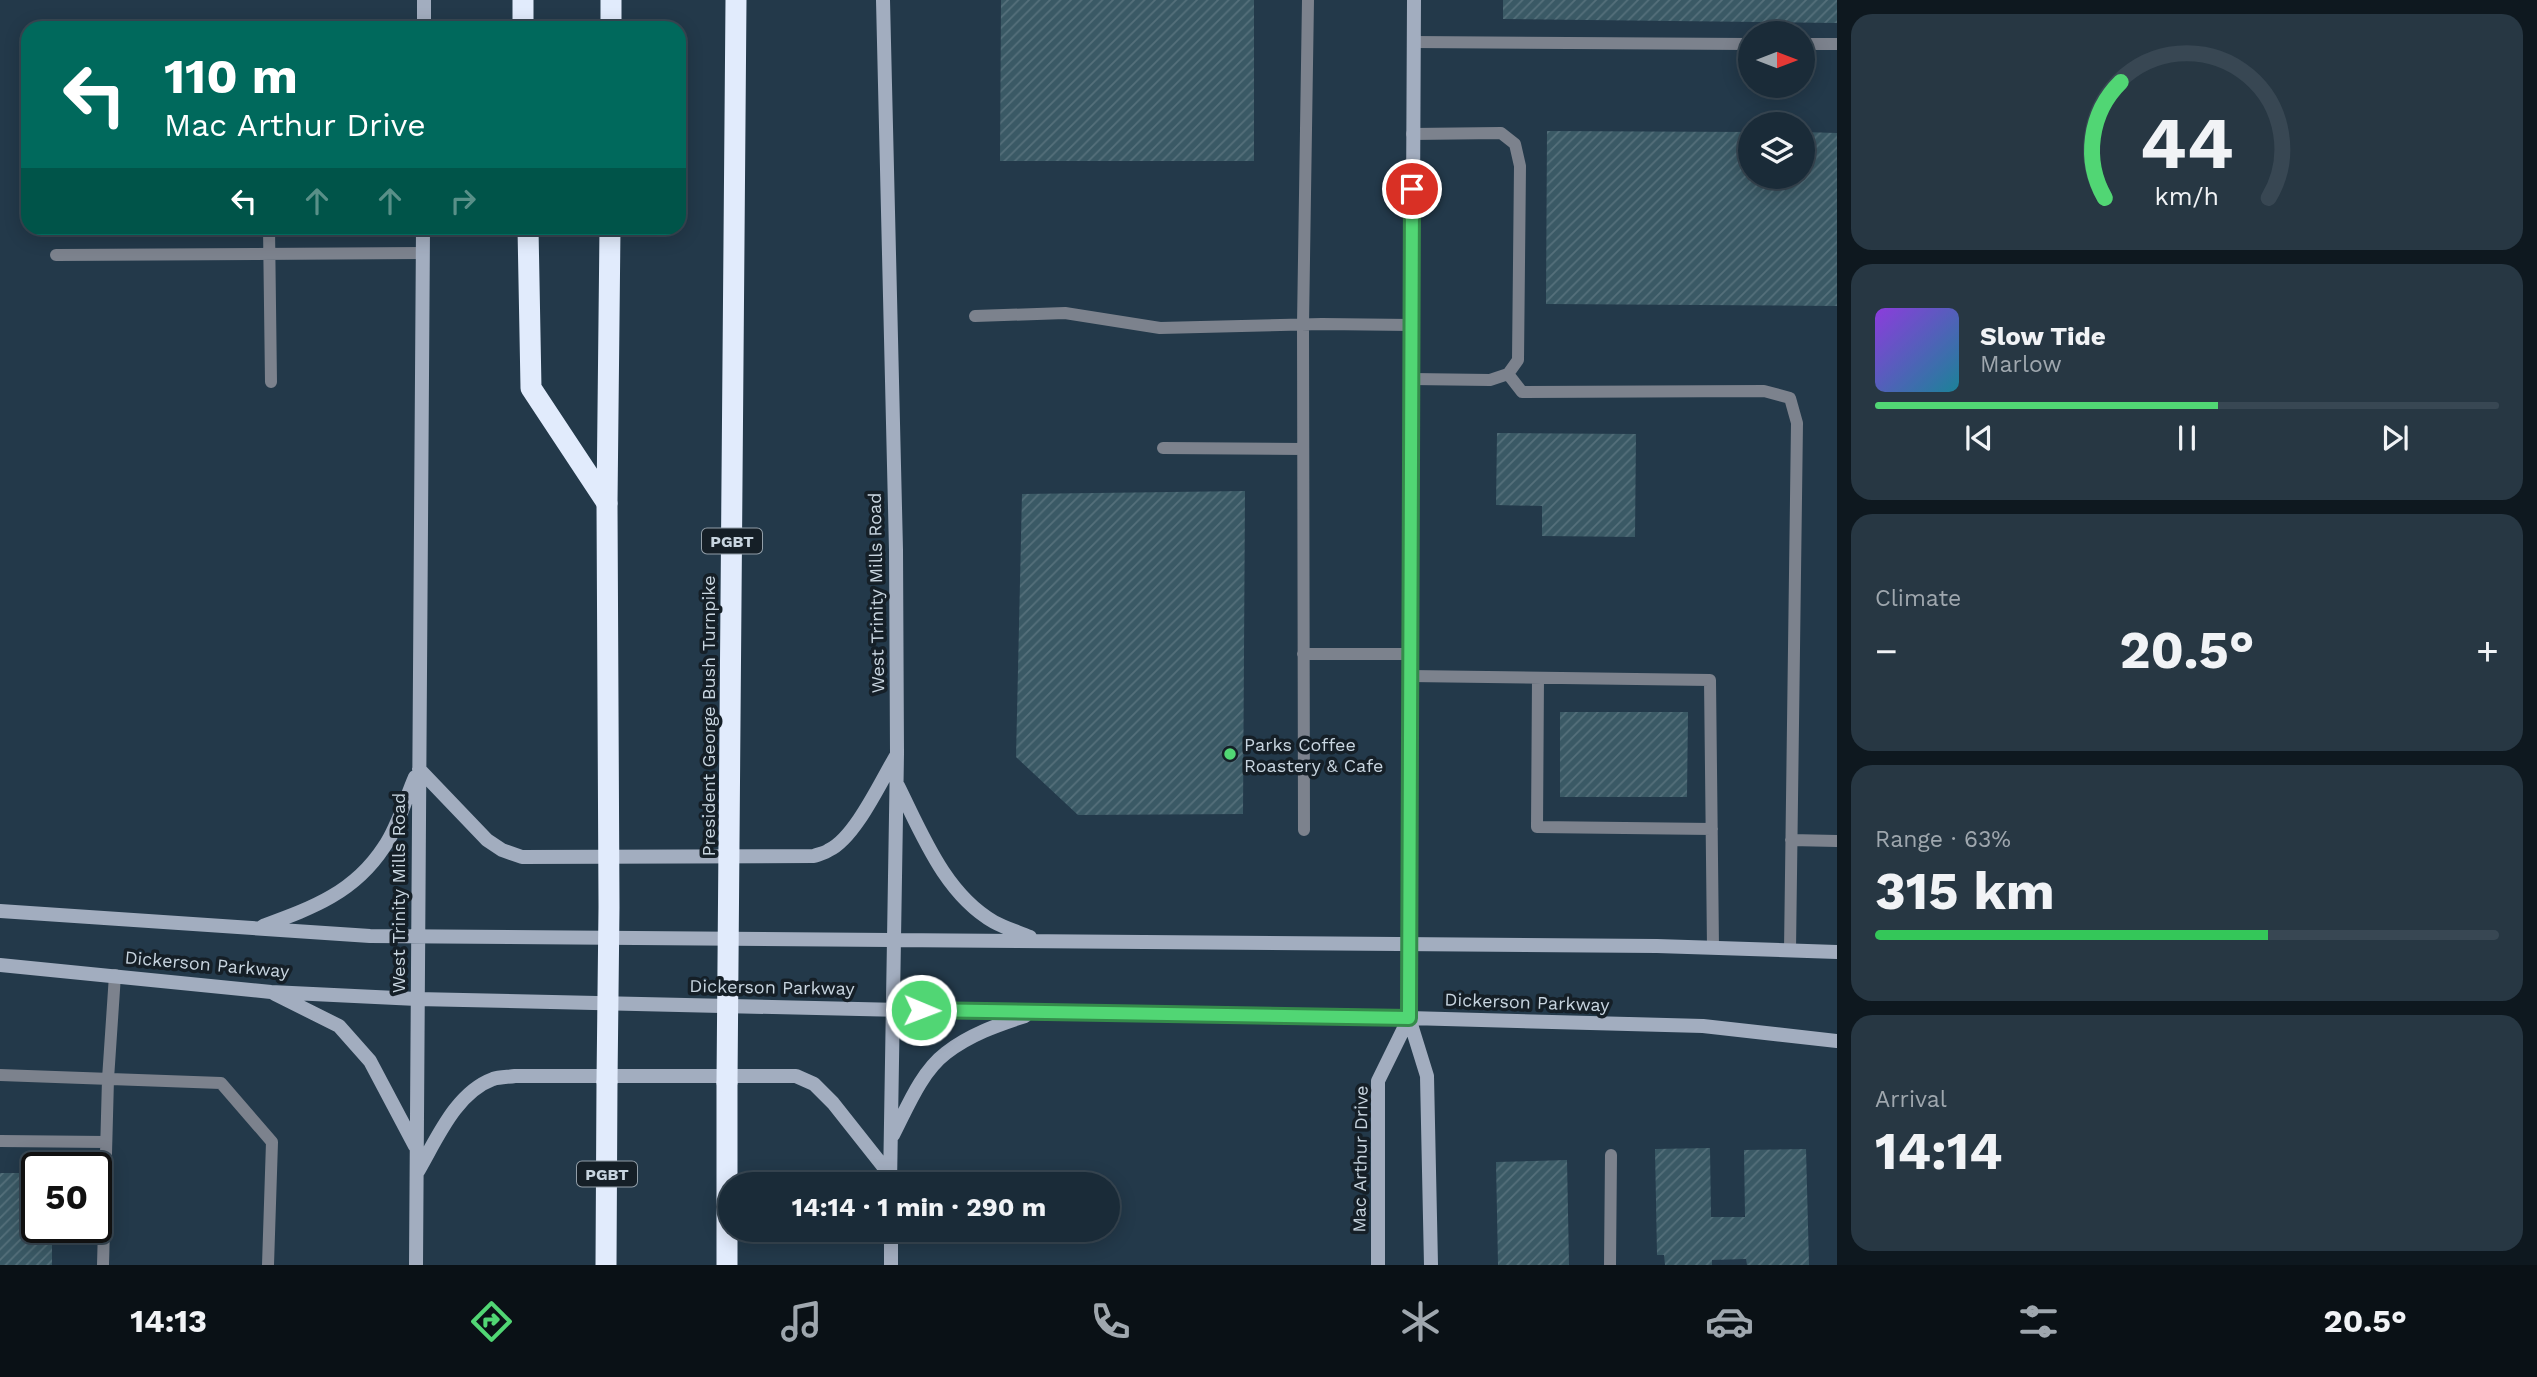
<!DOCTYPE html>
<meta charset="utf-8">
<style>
:root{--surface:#1a2b38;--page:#273743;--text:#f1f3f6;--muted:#9fa7ae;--line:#384753;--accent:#51d674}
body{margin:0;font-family:"Work Sans",sans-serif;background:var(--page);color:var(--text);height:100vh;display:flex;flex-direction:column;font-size:26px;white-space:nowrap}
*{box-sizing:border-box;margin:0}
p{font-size:23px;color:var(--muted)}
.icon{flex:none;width:38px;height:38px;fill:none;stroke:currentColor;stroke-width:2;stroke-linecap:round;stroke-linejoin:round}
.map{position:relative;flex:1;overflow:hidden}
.side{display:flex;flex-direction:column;gap:14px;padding:14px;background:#0e181f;width:700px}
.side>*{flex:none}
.banner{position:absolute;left:21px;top:21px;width:665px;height:214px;border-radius:21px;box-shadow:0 4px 18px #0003,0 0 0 2px var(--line);background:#00695c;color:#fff;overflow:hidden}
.needle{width:46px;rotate:90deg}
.controls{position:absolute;left:1738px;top:21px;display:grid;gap:14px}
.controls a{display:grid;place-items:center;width:77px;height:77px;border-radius:50%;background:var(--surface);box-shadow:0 4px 18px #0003,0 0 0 2px var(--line);font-size:35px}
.speed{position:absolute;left:21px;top:1152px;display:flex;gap:14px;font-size:35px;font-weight:700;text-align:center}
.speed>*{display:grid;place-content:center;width:91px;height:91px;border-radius:50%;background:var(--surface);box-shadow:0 4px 18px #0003,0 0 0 2px var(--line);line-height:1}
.speed .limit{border:4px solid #111;border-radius:10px;background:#fff;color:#111}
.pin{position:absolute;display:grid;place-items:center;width:60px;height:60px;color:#fff;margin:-30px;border:4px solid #fff;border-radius:50%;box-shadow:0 2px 7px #0007}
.me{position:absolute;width:77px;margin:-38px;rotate:91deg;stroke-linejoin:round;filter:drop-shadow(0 0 5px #0008)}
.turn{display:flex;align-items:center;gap:24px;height:147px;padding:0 28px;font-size:32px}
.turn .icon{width:91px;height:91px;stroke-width:2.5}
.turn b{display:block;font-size:49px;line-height:60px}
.lanes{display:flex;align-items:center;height:66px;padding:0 28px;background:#0003;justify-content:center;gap:35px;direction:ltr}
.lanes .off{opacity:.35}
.big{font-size:52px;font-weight:700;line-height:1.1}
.side .tile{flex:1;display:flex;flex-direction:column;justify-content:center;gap:10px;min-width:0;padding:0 24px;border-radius:21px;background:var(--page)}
.side .dial{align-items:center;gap:0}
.dial svg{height:182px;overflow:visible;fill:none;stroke:var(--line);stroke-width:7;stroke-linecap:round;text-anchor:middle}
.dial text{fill:var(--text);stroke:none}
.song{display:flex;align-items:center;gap:21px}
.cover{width:84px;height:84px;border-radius:10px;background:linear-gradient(135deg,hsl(270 70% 55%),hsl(190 70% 35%))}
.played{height:7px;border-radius:4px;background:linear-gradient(90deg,var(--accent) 55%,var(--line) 55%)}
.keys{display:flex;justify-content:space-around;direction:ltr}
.heat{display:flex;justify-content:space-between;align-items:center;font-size:38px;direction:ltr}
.charge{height:10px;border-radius:5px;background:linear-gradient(90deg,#34c759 63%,var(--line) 0)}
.trip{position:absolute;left:718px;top:1172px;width:402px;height:70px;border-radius:35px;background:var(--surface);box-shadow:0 4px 18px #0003,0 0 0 2px var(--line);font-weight:700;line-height:70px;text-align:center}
.menu{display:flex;height:112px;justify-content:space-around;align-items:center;background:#0a1116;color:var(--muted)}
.menu .icon{width:49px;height:49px}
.menu .active{color:var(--accent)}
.menu b{font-size:32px;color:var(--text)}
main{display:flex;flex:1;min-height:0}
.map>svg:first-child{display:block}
.building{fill:url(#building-hatch)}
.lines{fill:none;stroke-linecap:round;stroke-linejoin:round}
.lane{stroke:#7c828d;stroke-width:12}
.secondary{stroke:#a2adbf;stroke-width:14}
.highway{stroke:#e1ebfc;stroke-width:21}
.highway-bridge{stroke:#e1ebfc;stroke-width:21}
.route-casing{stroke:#358b4b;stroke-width:18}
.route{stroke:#51d674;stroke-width:12}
.poi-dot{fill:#51d674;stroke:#151f27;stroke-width:2.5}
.labels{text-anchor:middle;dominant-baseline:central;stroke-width:7;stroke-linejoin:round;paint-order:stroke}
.shield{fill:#151f27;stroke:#929ea8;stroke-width:2}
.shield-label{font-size:16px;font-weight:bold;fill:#c8d5e0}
.street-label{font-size:18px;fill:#c8d5e0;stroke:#151f27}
.poi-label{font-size:18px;fill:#c8d5e0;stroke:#151f27;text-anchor:start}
</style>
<main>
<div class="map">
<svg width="1837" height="1265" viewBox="0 0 1837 1265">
<defs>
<pattern id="building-hatch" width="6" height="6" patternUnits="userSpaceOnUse" patternTransform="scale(1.75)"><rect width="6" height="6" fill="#3a5965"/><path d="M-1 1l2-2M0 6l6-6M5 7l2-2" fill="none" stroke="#55707b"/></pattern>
</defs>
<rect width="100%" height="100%" fill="#23394a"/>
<path class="building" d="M1001 0H1254V161H1000Z
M1503 0H1837V23L1503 19Z
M1547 131 1750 132V177H1802V132L1837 133V306L1546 304Z
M1497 433 1636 434 1635 537 1542 536V506L1496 505Z
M1245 491 1243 814 1078 815 1016 757 1022 494Z
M1560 712H1688L1687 797H1560Z
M1710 1148 1711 1217H1745L1744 1150 1806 1149 1809 1265H1747L1746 1259 1712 1260V1265H1665L1664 1255H1657L1655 1149Z
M1567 1160 1569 1265H1498L1496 1162Z
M0 1173H37V1227H52V1265H0Z"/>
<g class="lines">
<path class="lane" d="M1413 42 1750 44
M1802 44H1837
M269 228 271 382
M56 255 423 253
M975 316 1065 313 1160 328 1322 324 1411 325
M1508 374 1522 392 1764 391 1790 398 1797 423 1790 950
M1412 379 1490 380 1508 374 1518 360 1520 166 1515 144 1501 133 1412 134
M1163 448 1303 449
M1303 654H1410
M1410 676 1710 680 1713 948
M1538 678 1537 827 1712 829
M1304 830 1303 324 1308 0
M1791 840 1837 841
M0 1075 221 1083 272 1142 268 1265
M0 1141 106 1142
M103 1265 108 1079 115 975
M1610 1265 1611 1155"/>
<path class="secondary" d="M883 0 896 550 897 754 890 1185
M1414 0 1409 1018 1427 1076 1431 1265
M424 28V0
M419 769 487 840 502 850 522 857 814 856C819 854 825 853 829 850 855 838 881 781 896 756
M898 786C922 834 945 894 994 922 1005 928 1018 932 1030 937
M0 911 370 936 1657 946 1837 952
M263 926C312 908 354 893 384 847 398 827 405 800 415 777
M0 965 271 992 417 999 1034 1013 1409 1018 1703 1026 1837 1041
M275 994 339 1026 370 1061 415 1146
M893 1135C907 1108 921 1072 946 1053 969 1035 997 1025 1025 1016
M417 1173C436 1141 455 1093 493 1079 499 1077 508 1077 515 1076H796L814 1084 833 1103 890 1175
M891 1230V1265
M416 1265 423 228
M1378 1265V1081L1409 1018"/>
<path class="highway" d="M523 0V28
M611 28V0
M528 228 531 388 607 503
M607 503 610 228
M606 1265 607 1082
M727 1265V1083"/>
<path class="highway-bridge" d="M607 503 609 907 607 1082
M727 1083 736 0"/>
</g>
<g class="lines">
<g class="route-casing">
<path id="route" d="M921 1010 1409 1018 1412 189"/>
</g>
<use href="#route" class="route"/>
</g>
<circle class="poi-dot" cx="1230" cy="754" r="7"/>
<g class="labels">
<g class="shield">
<rect x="702" y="528.5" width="60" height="25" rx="5"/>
<rect x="577" y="1161.5" width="60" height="25" rx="5"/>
</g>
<g class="shield-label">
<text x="732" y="541">PGBT</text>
<text x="607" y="1174">PGBT</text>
</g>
<g class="street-label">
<text transform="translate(876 593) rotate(-91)">West Trinity Mills Road</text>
<text transform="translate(708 716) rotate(-90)">President George Bush Turnpike</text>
<text transform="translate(398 893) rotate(-90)">West Trinity Mills Road</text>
<text transform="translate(207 964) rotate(5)">Dickerson Parkway</text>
<text transform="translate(772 987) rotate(1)">Dickerson Parkway</text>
<text transform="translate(1527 1002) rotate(2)">Dickerson Parkway</text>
<text transform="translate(1360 1159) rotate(-89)">Mac Arthur Drive</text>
</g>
<g class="poi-label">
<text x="1244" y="744">Parks Coffee<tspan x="1244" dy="21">Roastery &amp; Cafe</tspan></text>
</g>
</g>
</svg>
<div class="controls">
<a><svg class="needle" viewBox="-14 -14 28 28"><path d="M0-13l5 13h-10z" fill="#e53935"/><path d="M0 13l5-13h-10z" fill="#9fa7ae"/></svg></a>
<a><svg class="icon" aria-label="layers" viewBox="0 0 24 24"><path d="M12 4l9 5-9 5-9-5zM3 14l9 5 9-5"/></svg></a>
</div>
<div class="speed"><div class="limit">50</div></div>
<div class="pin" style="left:1412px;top:189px;background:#d93025"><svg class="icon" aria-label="arrive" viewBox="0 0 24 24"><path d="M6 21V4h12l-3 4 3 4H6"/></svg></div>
<svg class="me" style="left:921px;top:1010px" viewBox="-20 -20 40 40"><circle r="17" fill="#51d674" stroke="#fff" stroke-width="3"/><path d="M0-11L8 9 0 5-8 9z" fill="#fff"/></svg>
<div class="trip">14:14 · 1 min · 290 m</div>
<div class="banner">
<div class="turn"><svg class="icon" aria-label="left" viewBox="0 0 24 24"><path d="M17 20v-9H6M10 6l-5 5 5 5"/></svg><div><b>110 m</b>Mac Arthur Drive</div></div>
<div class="lanes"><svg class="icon" aria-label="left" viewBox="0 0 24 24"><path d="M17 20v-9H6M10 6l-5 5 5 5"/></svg><svg class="icon off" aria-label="ahead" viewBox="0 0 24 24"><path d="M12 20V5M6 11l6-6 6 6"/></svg><svg class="icon off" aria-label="ahead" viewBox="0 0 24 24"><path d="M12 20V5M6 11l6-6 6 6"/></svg><svg class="icon off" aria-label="right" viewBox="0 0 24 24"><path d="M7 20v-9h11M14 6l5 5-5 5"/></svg></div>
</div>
</div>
<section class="side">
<div class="tile dial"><svg viewBox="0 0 100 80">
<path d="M14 69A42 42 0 1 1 86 69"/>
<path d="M14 69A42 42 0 0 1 21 18" stroke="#51d674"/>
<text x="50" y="56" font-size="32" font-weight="700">44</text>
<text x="50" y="72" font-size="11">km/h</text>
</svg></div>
<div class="tile">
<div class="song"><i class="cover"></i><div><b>Slow Tide</b><p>Marlow</p></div></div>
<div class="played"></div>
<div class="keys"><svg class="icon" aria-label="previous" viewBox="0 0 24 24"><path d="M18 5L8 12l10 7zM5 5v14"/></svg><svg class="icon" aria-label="pause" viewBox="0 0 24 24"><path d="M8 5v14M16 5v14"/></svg><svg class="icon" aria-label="next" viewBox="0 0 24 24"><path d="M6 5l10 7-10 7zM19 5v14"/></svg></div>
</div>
<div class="tile"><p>Climate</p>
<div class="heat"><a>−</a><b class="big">20.5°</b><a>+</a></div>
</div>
<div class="tile"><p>Range · 63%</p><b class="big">315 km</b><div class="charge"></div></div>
<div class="tile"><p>Arrival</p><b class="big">14:14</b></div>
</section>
</main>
<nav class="menu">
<b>14:13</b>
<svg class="icon active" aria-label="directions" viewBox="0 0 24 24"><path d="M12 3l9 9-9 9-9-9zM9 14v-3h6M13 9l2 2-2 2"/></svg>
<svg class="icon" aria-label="music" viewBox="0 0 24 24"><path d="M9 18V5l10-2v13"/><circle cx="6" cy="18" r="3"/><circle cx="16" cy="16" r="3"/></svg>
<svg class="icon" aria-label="phone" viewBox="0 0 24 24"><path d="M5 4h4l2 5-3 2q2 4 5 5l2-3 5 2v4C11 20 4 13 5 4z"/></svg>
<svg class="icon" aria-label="climate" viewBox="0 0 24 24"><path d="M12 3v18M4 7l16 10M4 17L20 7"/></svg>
<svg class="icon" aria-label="car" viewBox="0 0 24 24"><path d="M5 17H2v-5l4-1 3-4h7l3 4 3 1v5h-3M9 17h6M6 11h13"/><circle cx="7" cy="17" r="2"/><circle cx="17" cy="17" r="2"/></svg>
<svg class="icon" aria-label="filters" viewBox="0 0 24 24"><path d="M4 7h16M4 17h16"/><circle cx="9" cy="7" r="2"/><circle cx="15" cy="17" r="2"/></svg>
<b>20.5°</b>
</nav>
